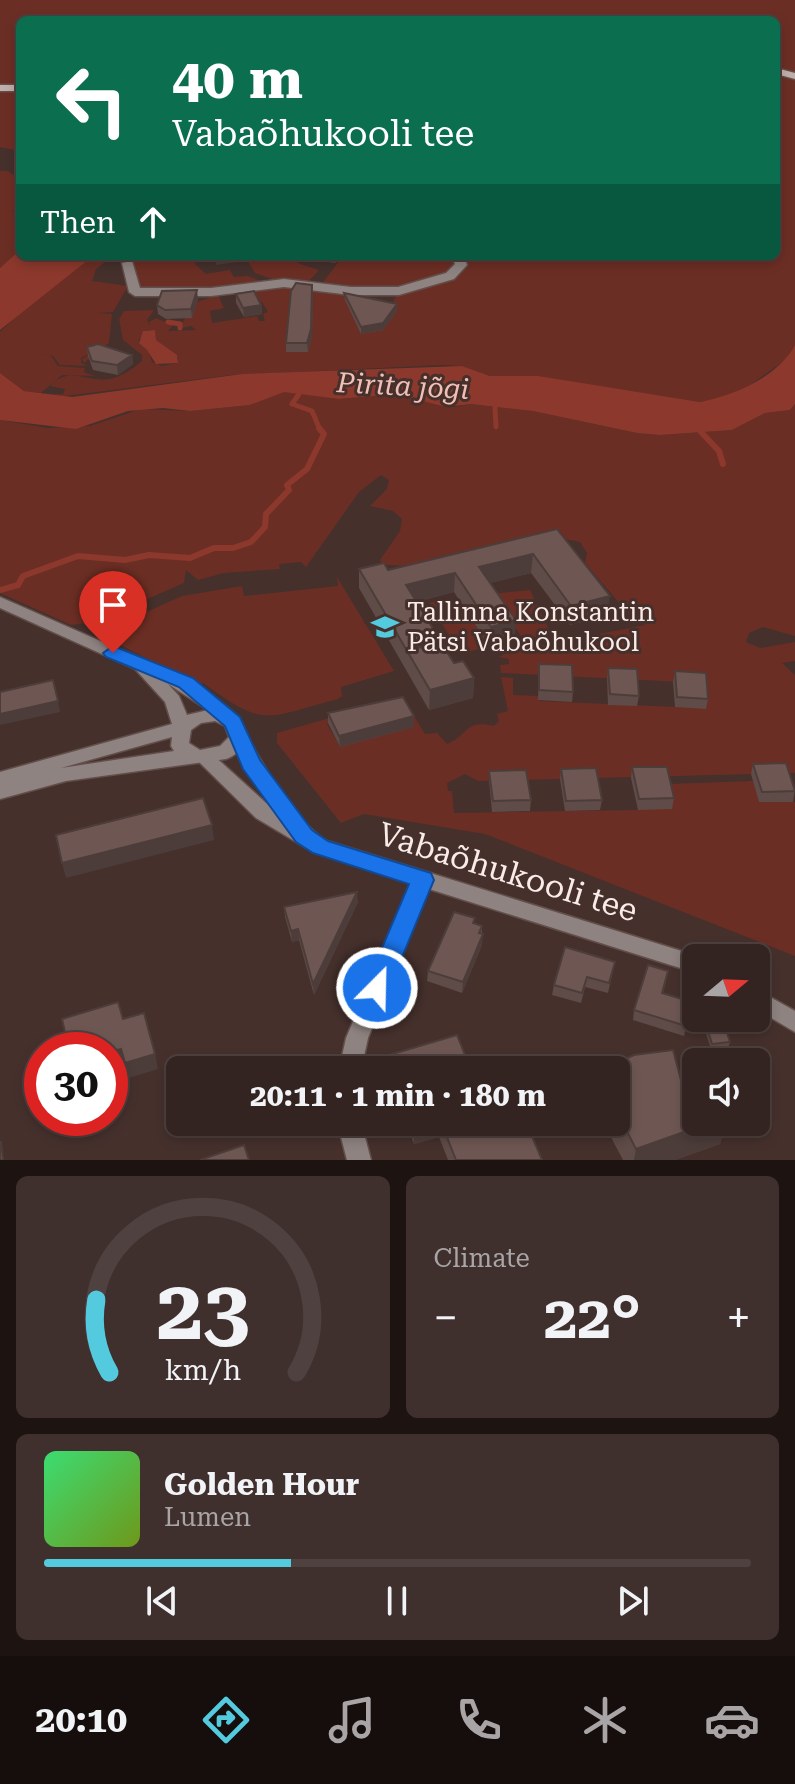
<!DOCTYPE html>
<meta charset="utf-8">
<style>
:root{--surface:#342421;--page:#3f302e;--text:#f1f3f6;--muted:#a9a4a5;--line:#4e413f;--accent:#54cade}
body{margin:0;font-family:"Roboto Serif",serif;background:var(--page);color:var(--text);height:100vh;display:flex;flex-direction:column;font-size:30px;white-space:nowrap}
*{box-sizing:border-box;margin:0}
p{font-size:26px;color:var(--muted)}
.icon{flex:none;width:44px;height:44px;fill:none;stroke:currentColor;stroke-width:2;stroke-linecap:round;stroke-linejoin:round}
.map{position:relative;height:1160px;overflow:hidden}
.drawer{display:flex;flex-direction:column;gap:16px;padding:16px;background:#1d1412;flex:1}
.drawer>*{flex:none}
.banner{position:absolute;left:16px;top:16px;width:764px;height:244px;border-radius:12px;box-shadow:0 4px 12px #0003,0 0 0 2px var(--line);background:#0b6e4f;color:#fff;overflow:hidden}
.needle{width:52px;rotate:71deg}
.fabs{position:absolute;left:682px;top:944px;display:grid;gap:16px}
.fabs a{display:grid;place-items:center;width:88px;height:88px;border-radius:12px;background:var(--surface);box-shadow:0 4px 12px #0003,0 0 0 2px var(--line);font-size:40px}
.speed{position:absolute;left:24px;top:1032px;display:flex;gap:16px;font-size:40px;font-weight:700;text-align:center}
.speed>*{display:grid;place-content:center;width:104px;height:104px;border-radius:50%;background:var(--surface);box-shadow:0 4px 12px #0003,0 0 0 2px var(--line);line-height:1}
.speed .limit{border:12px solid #d22;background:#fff;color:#111}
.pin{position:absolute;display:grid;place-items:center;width:68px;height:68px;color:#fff;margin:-82px -34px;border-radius:50% 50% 50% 0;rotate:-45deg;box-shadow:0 0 8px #0007}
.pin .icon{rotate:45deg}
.me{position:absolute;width:88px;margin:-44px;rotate:23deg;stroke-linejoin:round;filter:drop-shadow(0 0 6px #0008)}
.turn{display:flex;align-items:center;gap:28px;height:168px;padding:0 24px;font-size:36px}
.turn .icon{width:104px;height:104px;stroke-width:2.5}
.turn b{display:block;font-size:56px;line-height:68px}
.then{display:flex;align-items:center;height:76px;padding:0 24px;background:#0003;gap:16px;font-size:30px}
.big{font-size:60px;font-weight:700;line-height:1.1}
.drawer .card{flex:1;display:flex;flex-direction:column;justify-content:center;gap:12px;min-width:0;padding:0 28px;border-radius:12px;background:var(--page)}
.drawer .dial{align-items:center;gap:0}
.dial svg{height:208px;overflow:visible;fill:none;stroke:var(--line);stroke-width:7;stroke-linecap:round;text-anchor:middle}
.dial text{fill:var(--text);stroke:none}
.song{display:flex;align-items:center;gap:24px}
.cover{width:96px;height:96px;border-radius:12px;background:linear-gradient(135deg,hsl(140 70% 55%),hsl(80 70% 35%))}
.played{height:8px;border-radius:4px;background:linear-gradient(90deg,var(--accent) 35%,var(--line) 35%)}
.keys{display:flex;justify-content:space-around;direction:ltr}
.heat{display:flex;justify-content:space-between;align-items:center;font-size:44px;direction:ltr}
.drawer .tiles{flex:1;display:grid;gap:16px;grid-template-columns:1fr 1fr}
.card:last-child{grid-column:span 2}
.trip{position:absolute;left:166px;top:1056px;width:464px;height:80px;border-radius:12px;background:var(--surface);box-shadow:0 4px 12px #0003,0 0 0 2px var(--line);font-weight:700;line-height:80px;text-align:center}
.tab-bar{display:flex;height:128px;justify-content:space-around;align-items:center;background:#150e0d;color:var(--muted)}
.tab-bar .icon{width:56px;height:56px}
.tab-bar .active{color:var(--accent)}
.tab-bar b{font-size:36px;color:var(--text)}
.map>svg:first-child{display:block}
.green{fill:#6b2e24;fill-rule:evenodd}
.water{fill:#8d382c}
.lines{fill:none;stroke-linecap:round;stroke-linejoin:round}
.stream-far1{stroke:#8d382c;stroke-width:5}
.stream{stroke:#8d382c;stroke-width:6}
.minor-casing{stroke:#624e4a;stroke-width:3}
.tertiary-casing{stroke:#624e4a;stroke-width:3}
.secondary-casing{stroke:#624e4a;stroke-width:3}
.minor{fill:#8e8380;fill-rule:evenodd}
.tertiary{fill:#8e8380;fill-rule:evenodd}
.secondary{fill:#bfaeaa;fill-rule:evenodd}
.wall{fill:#5f4b47}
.shaded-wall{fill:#4d3d3a}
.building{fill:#6e5753;stroke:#4d3d3a;stroke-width:2}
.route{fill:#1a73e8;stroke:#114b97;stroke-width:2}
.labels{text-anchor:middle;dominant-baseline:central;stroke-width:6;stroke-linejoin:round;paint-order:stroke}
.poi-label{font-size:26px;fill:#f9ebe8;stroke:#45302c;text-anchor:start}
.water-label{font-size:28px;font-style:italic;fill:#f1bfb5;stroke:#45302c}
.near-street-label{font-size:32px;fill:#f9ebe8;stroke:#45302c}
</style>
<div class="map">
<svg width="795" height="1160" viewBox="0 0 795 1160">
<rect width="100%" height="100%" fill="#45302c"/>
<path class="green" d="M0 0H795V345L788 358 750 385 721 398 700 402 624 390 490 376 462 366 442 365 231 375 65 396 44 395 63 394 65 389 50 386C70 365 86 383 109 379 122 377 132 369 142 361V355L123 340 119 319 124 311 154 310 147 320 150 326 149 322 156 318 173 325 168 331 196 330 191 326 182 328V323L197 302 218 295 224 308 210 311 212 323 257 316 259 321H265L263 314 268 312 262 302 256 303 248 290 295 286 392 303 398 293 326 286 324 281 343 256H776V20H20V151L0 147ZM146 330H155L156 340 178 357V363L162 366 152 362 149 352 138 341Z
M0 171H8L20 180 17 208 20 209 11 211 20 212V250L0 268Z
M93 256H133L148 262 157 256H198L195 264 206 274 230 270 234 277 248 276 263 282 212 290 141 289 132 262H105L96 269 92 281 128 286 113 312 98 313 112 314 109 343 84 363 82 359 92 352 81 358V363L88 366 60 365 53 356 41 354 51 356 58 366 85 368 84 372 95 376 62 375 41 393 24 391 0 373V332L37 297Z
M249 256H302L297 263 319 270 308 282 272 279 255 273 248 261 251 260Z
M284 391 339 399 396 394 454 407 471 404 534 411 637 433 660 435 732 430 765 413 790 410 795 404V636L763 627 749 633 746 642 760 648 795 642V661L782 663 795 675V773L478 781 465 774 447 783 448 791H452L454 813 638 810 667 784 753 781 760 802H795V956L485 834 364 814 341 823 277 743V733L347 713 348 718 327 724 340 747 365 706C403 696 406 702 425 734L437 733 447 744C469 735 465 719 494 726L499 721 497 714 508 711 501 677 513 678V695L538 696 539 701 676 707 703 683 501 673 500 665 509 664V659L499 657 508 652 645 625 627 612 585 563 587 553 580 542C515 527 447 575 382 564L380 560 400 531 402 519 393 511 370 506 387 489 389 480 381 475 359 492 306 567 301 562 279 564 280 569 224 573 198 580 186 570 184 583 95 622 71 625 0 593V420L48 428 90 426 141 409 190 411 250 405Z
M337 577 394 671 341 687 342 696 338 699C265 718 266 729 203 683L198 685 107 638 113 627 182 596 242 586 244 596 338 586Z
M530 590 551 634 523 639 492 594Z
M452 598 456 603 460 602 489 646 461 654 429 603Z"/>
<path class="water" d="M20 250V256H93L0 330V268Z
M155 330 156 340 177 355 178 363 156 364 147 350 139 343 143 331Z
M795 345V404L790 410 765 413 732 430 660 435 637 433 533 411 471 404 446 407 396 394 339 399 284 392 250 405 190 411 163 408 128 411 76 429 0 420V373L24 391 72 397 242 374 462 366 490 376H538L700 402C734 395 778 377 795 345Z"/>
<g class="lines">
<path class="stream-far1" d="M168 322 180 324V328
M299 394 292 404 312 411 320 430
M495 407 496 427"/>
<path class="stream" d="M701 432 719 451 723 464
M0 590 18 585 23 576 78 556 125 560 149 555 190 558 214 548H233L251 542 265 527 266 514 289 490 287 485 307 469 324 434 319 428"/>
<g class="minor-casing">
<path id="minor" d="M452 256H464L467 265 454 279 399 295H351L284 287 211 296H135L129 292 122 263 132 261 140 288H211L284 279 351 287H398L446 273 455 264Z
M239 732 245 733C263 765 296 823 327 841L704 958H696V973L429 889 368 1038 361 1070H339L346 1038 412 883 313 852 256 818 195 758 197 753H211L276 812 244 768 230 738 233 733Z
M756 989 795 1011V1032L756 1009Z
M337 1122H361L371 1160H347Z"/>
</g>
<g class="tertiary-casing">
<path id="tertiary" d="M0 597 196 683 239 718 248 738C243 747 236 756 226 759L66 781 0 799V772L172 724 165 702 135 669 0 608ZM168 684 208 710 187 715 179 696ZM215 721 225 726 229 737 220 746 200 750 189 743 191 730 201 723ZM172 737 171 746 174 751 61 768Z"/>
</g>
<g class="secondary-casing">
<path id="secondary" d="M776 68 795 73V79L776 74Z
M0 85H20V91H0Z"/>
</g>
<use href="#minor" class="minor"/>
<use href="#tertiary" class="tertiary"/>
<use href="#secondary" class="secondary"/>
</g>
<path class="wall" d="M308 256H342L335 263 308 259Z
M344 293 397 311 383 330 361 334 345 300Z
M236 294 261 305 262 314 244 317 236 303Z
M313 294 312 337 308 352H286V343Z
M198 299 192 318 166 319 158 314 157 305Z
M87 347 132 355 133 364 118 375 93 370 88 356Z
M557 529 607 615 570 625 531 573 490 583 515 640 489 646 454 592 416 602 440 640 439 648 454 663 474 678 473 698 429 710 359 588V569L388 570Z
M539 664 573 692 572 702 538 700Z
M608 668 639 696 637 706 608 705 607 678Z
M675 671 708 699 706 709 675 707 673 682Z
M328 713 414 727 340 747 328 723Z
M753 764 795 788 793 802H759L751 774Z
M632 767 674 798 672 809 638 810 631 778Z
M561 769 602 800 600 810 565 811 560 779Z
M489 771 531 800 530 811 492 812 489 781Z
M358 902 314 995 299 940 292 942 285 917 284 907Z
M475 924 482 926V945L462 993 427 981 428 971Z
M615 962 608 993 585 987 581 1003 552 995 554 985Z
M666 981 663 993 692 1002 684 1036 633 1020 634 1010Z
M701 1018H722L730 1042 728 1048 711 1049Z
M389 1055 471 1070H389Z
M616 1070 685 1095 696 1122H726L720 1144 675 1160H623L603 1122H616Z
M406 1122H526L542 1160H448L439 1137 414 1144Z"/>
<path class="shaded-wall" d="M216 256H251V260L216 265Z
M335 256H342L335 263Z
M197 290 198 299 192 318 191 309Z
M313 294 312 337 308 352 307 343Z
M397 304V311L383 330 361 334V327Z
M261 305 262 314 244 317 243 308Z
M132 355 133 364 118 375 117 365Z
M533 554 531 573 478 586 479 567Z
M455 573 454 592 406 604V585Z
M610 596 607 615 570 625 571 606Z
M516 620 515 640 489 646 491 627Z
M440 640 439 660 413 647Z
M474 678 473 698 429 710 430 690Z
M58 701 60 712 0 725V714Z
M414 716V727L340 747 339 736Z
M212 825 214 840 66 878 62 863Z
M357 892 358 902 314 995 313 984Z
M298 929 299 940 292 942 291 931Z
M483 934 482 945 462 993 463 982Z
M121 1049 124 1064 110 1069V1052Z
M155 1054 158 1069 129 1078 125 1063Z
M423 1122H439V1137L414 1144V1125Z
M712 1122H726L720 1144 675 1160H634L636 1149Z"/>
<path class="building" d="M296 283 312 285 311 329 307 343H286L291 291Z
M197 290 191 309 165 310 157 305 162 291Z
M254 291 261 305 243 308 236 294Z
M344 293 397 304 383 323 361 327Z
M98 344 132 355 117 365 92 361 87 347Z
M557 529 610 596 571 606 533 554 479 567 516 620 491 627 455 573 406 585 440 640 413 647 445 649 454 663 463 661 474 678 430 690 359 569 384 563 388 570Z
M539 664 572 665 573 692 539 690Z
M608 668 637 669 639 696 610 694Z
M675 671 706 673 708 699 677 697Z
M53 680 58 701 0 714V692Z
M403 697 414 716 339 736 328 713Z
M786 763 795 791 762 792 753 764Z
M632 767H667L674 798 639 799Z
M596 768 602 800 566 801 561 769Z
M526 770 531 800 493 801 489 771Z
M203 798 212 825 62 863 56 835Z
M357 892 313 984 298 929 291 931 284 907Z
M454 912 475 918 473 923 482 926 479 933 483 934 463 982 428 971Z
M565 947 615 962 609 983 587 977 582 993 554 985Z
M648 965 668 971 662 993 692 1002 686 1026 634 1010Z
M118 1002 123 1019 144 1013 155 1054 125 1063 121 1049 110 1052V1050H69L62 1019Z
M704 1018H722L730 1042 712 1044Z
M457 1035 471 1070H394L389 1055Z
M673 1050 685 1095 696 1092V1122H712L636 1149 616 1110V1070H600L634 1055Z
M441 1122H526L542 1160H456Z
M0 1142H1L3 1160H0Z
M244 1145 249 1160H200Z"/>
<path class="route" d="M113 646 193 678 240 717 260 760 312 830 328 841 431 873 434 880 386 996 377 999 369 996 365 988 409 884 313 853 296 842 243 769 225 726 179 687 106 657 103 653Z"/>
<defs>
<g id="school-bare" transform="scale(2.16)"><path d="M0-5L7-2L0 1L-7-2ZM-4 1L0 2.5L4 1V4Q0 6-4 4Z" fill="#54cade" stroke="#45302c" stroke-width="2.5" paint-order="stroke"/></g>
</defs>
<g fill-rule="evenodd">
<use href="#school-bare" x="385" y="627"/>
</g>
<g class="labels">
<g class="poi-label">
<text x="407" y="612">Tallinna Konstantin<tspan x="407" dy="30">Pätsi Vabaõhukool</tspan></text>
</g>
<g class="water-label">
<text transform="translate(403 386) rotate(3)">Pirita jõgi</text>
</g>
<g class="near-street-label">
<text transform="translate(508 872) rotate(17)">Vabaõhukooli tee</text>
</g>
</g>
</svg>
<div class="fabs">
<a><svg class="needle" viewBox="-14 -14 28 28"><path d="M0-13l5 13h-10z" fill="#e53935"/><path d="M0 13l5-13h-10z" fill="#a9a4a5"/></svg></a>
<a><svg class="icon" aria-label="sound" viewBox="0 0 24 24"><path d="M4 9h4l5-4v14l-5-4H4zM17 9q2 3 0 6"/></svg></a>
</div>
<div class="speed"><div class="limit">30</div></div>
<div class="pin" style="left:113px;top:653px;background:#d93025"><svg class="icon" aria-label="arrive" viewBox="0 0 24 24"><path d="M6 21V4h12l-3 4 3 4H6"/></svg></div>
<svg class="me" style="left:377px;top:988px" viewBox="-20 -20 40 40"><circle r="17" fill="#1a73e8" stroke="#fff" stroke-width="3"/><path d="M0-11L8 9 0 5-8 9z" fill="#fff"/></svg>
<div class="trip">20:11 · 1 min · 180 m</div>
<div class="banner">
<div class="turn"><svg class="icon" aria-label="left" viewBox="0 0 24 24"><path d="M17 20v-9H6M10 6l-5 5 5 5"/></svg><div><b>40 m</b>Vabaõhukooli tee</div></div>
<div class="then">Then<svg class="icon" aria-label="ahead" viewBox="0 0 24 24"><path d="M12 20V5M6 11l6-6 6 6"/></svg></div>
</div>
</div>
<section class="drawer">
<div class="tiles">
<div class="card dial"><svg viewBox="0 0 100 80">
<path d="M14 69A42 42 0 1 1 86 69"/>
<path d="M14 69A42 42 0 0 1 9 41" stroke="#54cade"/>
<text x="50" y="56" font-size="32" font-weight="700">23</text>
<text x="50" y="72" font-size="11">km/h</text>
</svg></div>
<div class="card"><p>Climate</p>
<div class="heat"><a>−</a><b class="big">22°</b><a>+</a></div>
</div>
<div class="card">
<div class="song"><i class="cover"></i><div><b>Golden Hour</b><p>Lumen</p></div></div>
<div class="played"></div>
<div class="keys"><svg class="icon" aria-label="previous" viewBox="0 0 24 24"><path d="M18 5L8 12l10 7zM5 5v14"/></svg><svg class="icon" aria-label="pause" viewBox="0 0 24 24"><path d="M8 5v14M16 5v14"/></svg><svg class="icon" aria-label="next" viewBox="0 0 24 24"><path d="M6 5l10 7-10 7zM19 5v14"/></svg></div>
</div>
</div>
</section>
<nav class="tab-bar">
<b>20:10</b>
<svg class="icon active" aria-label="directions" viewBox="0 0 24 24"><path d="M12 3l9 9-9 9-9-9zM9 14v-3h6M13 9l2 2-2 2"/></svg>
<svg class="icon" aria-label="music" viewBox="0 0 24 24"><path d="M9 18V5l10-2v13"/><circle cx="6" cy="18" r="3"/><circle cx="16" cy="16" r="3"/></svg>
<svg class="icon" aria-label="phone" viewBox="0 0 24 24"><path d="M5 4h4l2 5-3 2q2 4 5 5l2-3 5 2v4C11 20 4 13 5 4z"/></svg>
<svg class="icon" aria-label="climate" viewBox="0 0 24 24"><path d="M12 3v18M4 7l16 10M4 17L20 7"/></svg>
<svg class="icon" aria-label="car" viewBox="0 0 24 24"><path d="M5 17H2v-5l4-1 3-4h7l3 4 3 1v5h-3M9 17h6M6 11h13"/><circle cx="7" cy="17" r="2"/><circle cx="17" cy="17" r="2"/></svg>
</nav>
